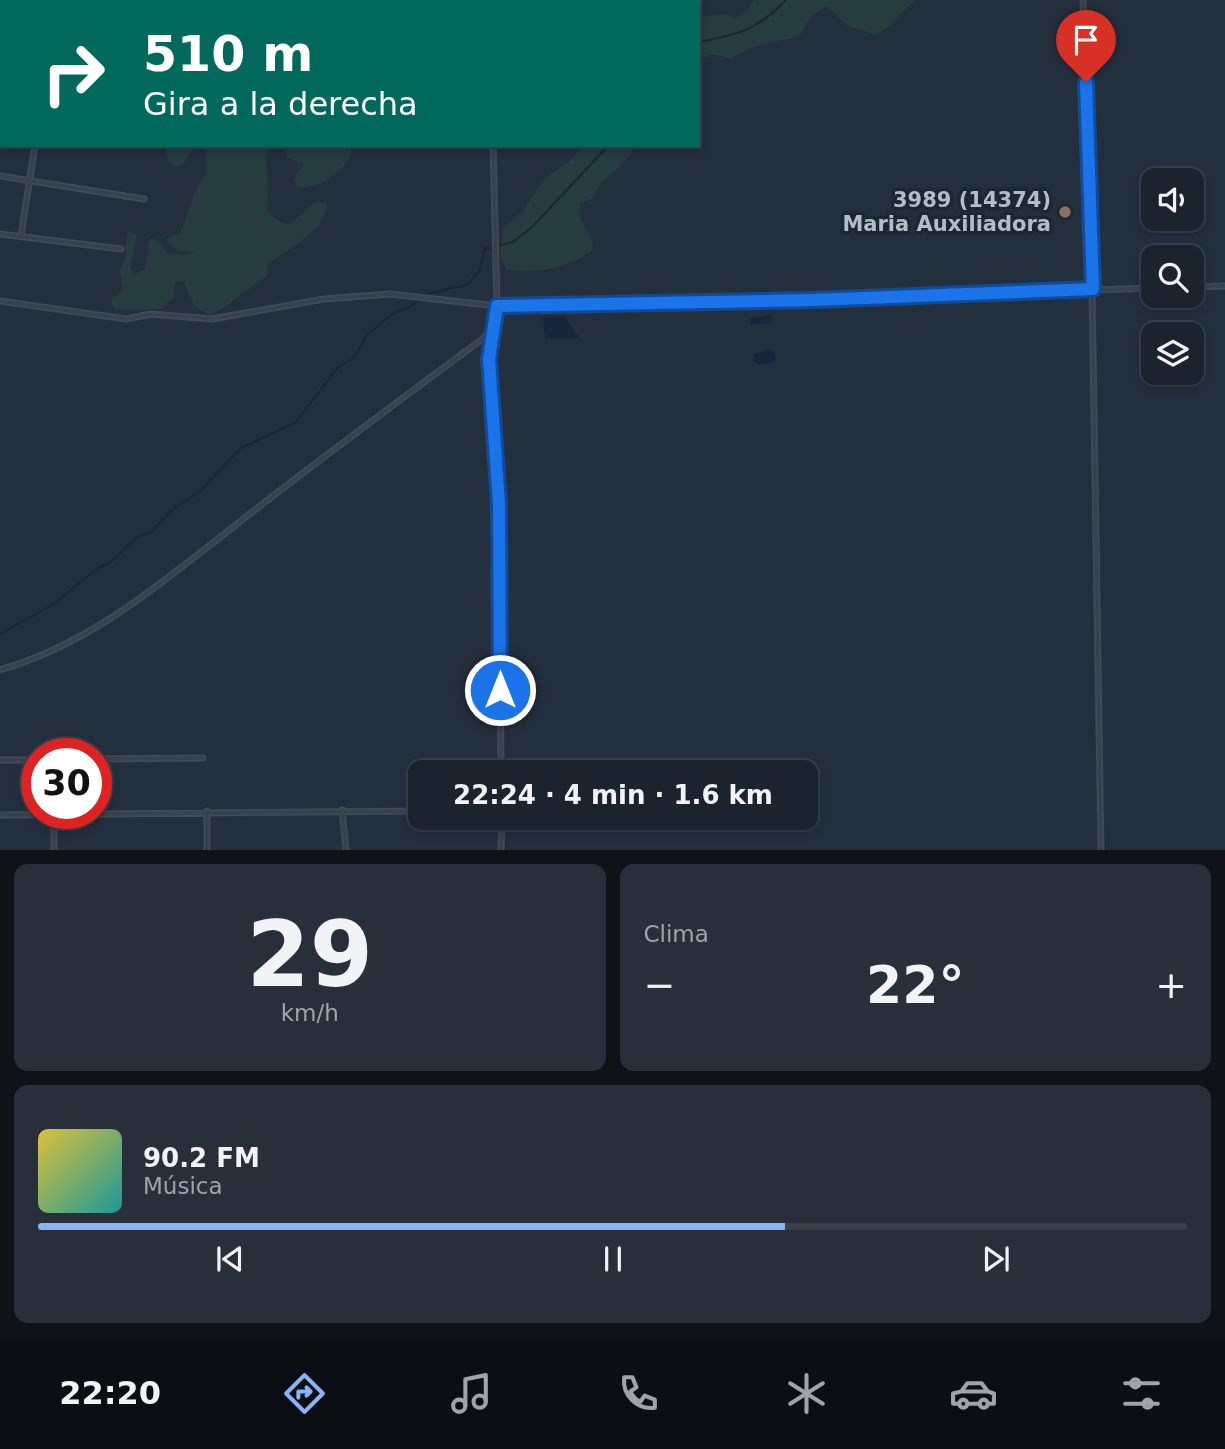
<!DOCTYPE html>
<html lang="es">
<meta charset="utf-8">
<style>
:root{--surface:#1b232e;--page:#282f3a;--text:#f1f3f6;--muted:#a0a4aa;--line:#39404a;--accent:#8ab4f8}
body{margin:0;font-family:"DejaVu Sans",sans-serif;background:var(--page);color:var(--text);height:100vh;display:flex;flex-direction:column;font-size:26px;white-space:nowrap}
*{box-sizing:border-box;margin:0}
p{font-size:23px;color:var(--muted)}
.icon{flex:none;width:38px;height:38px;fill:none;stroke:currentColor;stroke-width:2;stroke-linecap:round;stroke-linejoin:round}
.map{position:relative;height:850px;overflow:hidden}
.sheet{display:flex;flex-direction:column;gap:14px;padding:14px;background:#0f1319;flex:1}
.sheet>*{flex:none}
.banner{position:absolute;left:0px;top:0px;width:700px;height:147px;box-shadow:0 4px 10px #0003,0 0 0 2px var(--line);background:#00695c;color:#fff;overflow:hidden}
.controls{position:absolute;left:1141px;top:168px;display:grid;gap:14px}
.controls a{display:grid;place-items:center;width:63px;height:63px;border-radius:14px;background:var(--surface);box-shadow:0 4px 10px #0003,0 0 0 2px var(--line);font-size:35px}
.speed{position:absolute;left:21px;top:738px;display:flex;gap:14px;font-size:35px;font-weight:700;text-align:center}
.speed>*{display:grid;place-content:center;width:91px;height:91px;border-radius:50%;background:var(--surface);box-shadow:0 4px 10px #0003,0 0 0 2px var(--line);line-height:1}
.speed .limit{border:10px solid #d22;background:#fff;color:#111}
.pin{position:absolute;display:grid;place-items:center;width:60px;height:60px;color:#fff;margin:-72px -30px;border-radius:50% 50% 50% 0;rotate:-45deg;box-shadow:0 0 7px #0007}
.pin .icon{rotate:45deg}
.me{position:absolute;width:77px;margin:-38px;rotate:0deg;stroke-linejoin:round;filter:drop-shadow(0 0 5px #0008)}
.turn{display:flex;align-items:center;gap:24px;height:147px;padding:0 28px;font-size:32px}
.turn .icon{width:91px;height:91px;stroke-width:2.5}
.turn b{display:block;font-size:49px;line-height:60px}
.big{font-size:52px;font-weight:700;line-height:1.1}
.sheet .tile{flex:1;display:flex;flex-direction:column;justify-content:center;gap:10px;min-width:0;padding:0 24px;border-radius:14px;background:var(--page)}
.sheet .dial{align-items:center;gap:0}
.dial b{font-size:91px;line-height:1}
.song{display:flex;align-items:center;gap:21px}
.cover{width:84px;height:84px;border-radius:10px;background:linear-gradient(135deg,hsl(50 70% 55%),hsl(180 70% 35%))}
.played{height:7px;border-radius:4px;background:linear-gradient(90deg,var(--accent) 65%,var(--line) 65%)}
.keys{display:flex;justify-content:space-around;direction:ltr}
.heat{display:flex;justify-content:space-between;align-items:center;font-size:38px;direction:ltr}
.sheet .tiles{flex:1;display:grid;gap:14px;grid-template-columns:1fr 1fr}
.tile:last-child{grid-column:span 2}
.trip{position:absolute;left:408px;top:760px;width:410px;height:70px;border-radius:14px;background:var(--surface);box-shadow:0 4px 10px #0003,0 0 0 2px var(--line);font-weight:700;line-height:70px;text-align:center}
.dock{display:flex;height:112px;justify-content:space-around;align-items:center;background:#0b0e12;color:var(--muted)}
.dock .icon{width:49px;height:49px}
.dock .active{color:var(--accent)}
.dock b{font-size:32px;color:var(--text)}
.map>svg:first-child{display:block}
.green{fill:#263c3f}
.water{fill:#17263c}
.lines{fill:none;stroke-linecap:round;stroke-linejoin:round}
.stream{stroke:#17263c;stroke-width:2}
.minor-casing{stroke:#414a57;stroke-width:7}
.minor{stroke:#38414e;stroke-width:3.5}
.route-casing{stroke:#114b97;stroke-width:18}
.route{stroke:#1a73e8;stroke-width:12}
.education-dot{fill:#8d6e63;stroke:#1d2633;stroke-width:2.5}
.labels{text-anchor:middle;dominant-baseline:central;stroke-width:7;stroke-linejoin:round;paint-order:stroke}
.poi-label{font-size:21px;font-weight:bold;fill:#b4bcc9;stroke:#1d2633;text-anchor:end}
</style>
<div class="map">
<svg width="1225" height="851" viewBox="0 0 1225 851">
<rect width="100%" height="100%" fill="#242f3e"/>
<path class="green" d="M754 0H917C899 11 895 26 876 35L848 26 826 6 811 17 799 36 750 48 731 59 714 54 698 60V17L724 14 736 18 746 12Z
M165 145H196L183 164 175 167 168 161Z
M205 145H268C264 167 270 189 267 211L278 221 290 224 316 201 327 203C325 234 288 247 267 265V276L225 307 209 315 195 307 183 281H175L174 297 161 309 116 310 111 303 112 298 123 291 120 269 126 258V240L129 232 137 234 130 267 134 275 145 269 150 238 158 241 169 254 187 255 194 252 177 250 165 239 180 234 197 187 206 174Z
M289 145H351C354 168 317 191 297 187L294 179 304 164 288 158 285 150Z
M584 145H636C623 170 603 174 593 198L580 203 581 220 593 243 591 251C569 268 532 275 506 269L500 254 503 229 522 212 546 177 568 162Z"/>
<path class="water" d="M773 315 770 323 750 325 751 318Z
M564 316 579 338 545 339 543 318Z
M770 349 775 354V362L761 365 754 363V354Z"/>
<g class="lines">
<path class="stream" d="M698 42C738 35 757 30 786 0
M422 295 467 285 479 271 485 249 513 242 532 227 609 145
M0 634 52 605 98 568 112 561 137 537 150 533 171 511 200 491 241 448 296 422 338 367 354 358 367 335 392 314 412 306 418 299"/>
<g class="minor-casing">
<path id="minor" d="M11 0 22 2
M489 0V2
M1083 0 1092 289 1101 851
M57 2V0
M0 58H2
M0 118H2
M0 176 144 199
M0 234 121 249
M21 236 35 145
M1192 287 1225 286
M0 301 126 319 151 314 212 319 324 299 390 294 497 306 814 300 1153 288
M491 333 489 359 499 504 501 772
M0 670C97 642 172 574 251 513 328 453 407 395 485 337L494 322 497 306 493 145
M96 759 203 758
M0 760H37
M342 810 346 851
M207 811V851
M0 815 420 811
M54 816V851
M501 851 502 817"/>
</g>
<use href="#minor" class="minor"/>
</g>
<g class="lines">
<g class="route-casing">
<path id="route" d="M500 690 499 504 489 359 497 306 814 300 1093 289 1086 82"/>
</g>
<use href="#route" class="route"/>
</g>
<circle class="education-dot" cx="1065" cy="212" r="7"/>
<g class="labels">
<g class="poi-label">
<text x="1051" y="200">3989 (14374)<tspan x="1051" dy="24">Maria Auxiliadora</tspan></text>
</g>
</g>
</svg>
<div class="controls">
<a><svg class="icon" aria-label="sound" viewBox="0 0 24 24"><path d="M4 9h4l5-4v14l-5-4H4zM17 9q2 3 0 6"/></svg></a>
<a><svg class="icon" aria-label="search" viewBox="0 0 24 24"><circle cx="10" cy="10" r="6"/><path d="M15 15l6 6"/></svg></a>
<a><svg class="icon" aria-label="layers" viewBox="0 0 24 24"><path d="M12 4l9 5-9 5-9-5zM3 14l9 5 9-5"/></svg></a>
</div>
<div class="speed"><div class="limit">30</div></div>
<div class="pin" style="left:1086px;top:82px;background:#d93025"><svg class="icon" aria-label="arrive" viewBox="0 0 24 24"><path d="M6 21V4h12l-3 4 3 4H6"/></svg></div>
<svg class="me" style="left:500px;top:690px" viewBox="-20 -20 40 40"><circle r="17" fill="#1a73e8" stroke="#fff" stroke-width="3"/><path d="M0-11L8 9 0 5-8 9z" fill="#fff"/></svg>
<div class="trip">22:24 · 4 min · 1.6 km</div>
<div class="banner">
<div class="turn"><svg class="icon" aria-label="right" viewBox="0 0 24 24"><path d="M7 20v-9h11M14 6l5 5-5 5"/></svg><div><b>510 m</b>Gira a la derecha</div></div>
</div>
</div>
<section class="sheet">
<div class="tiles">
<div class="tile dial"><b>29</b><p>km/h</p></div>
<div class="tile"><p>Clima</p>
<div class="heat"><a>−</a><b class="big">22°</b><a>+</a></div>
</div>
<div class="tile">
<div class="song"><i class="cover"></i><div><b>90.2 FM</b><p>Música</p></div></div>
<div class="played"></div>
<div class="keys"><svg class="icon" aria-label="previous" viewBox="0 0 24 24"><path d="M18 5L8 12l10 7zM5 5v14"/></svg><svg class="icon" aria-label="pause" viewBox="0 0 24 24"><path d="M8 5v14M16 5v14"/></svg><svg class="icon" aria-label="next" viewBox="0 0 24 24"><path d="M6 5l10 7-10 7zM19 5v14"/></svg></div>
</div>
</div>
</section>
<nav class="dock">
<b>22:20</b>
<svg class="icon active" aria-label="directions" viewBox="0 0 24 24"><path d="M12 3l9 9-9 9-9-9zM9 14v-3h6M13 9l2 2-2 2"/></svg>
<svg class="icon" aria-label="music" viewBox="0 0 24 24"><path d="M9 18V5l10-2v13"/><circle cx="6" cy="18" r="3"/><circle cx="16" cy="16" r="3"/></svg>
<svg class="icon" aria-label="phone" viewBox="0 0 24 24"><path d="M5 4h4l2 5-3 2q2 4 5 5l2-3 5 2v4C11 20 4 13 5 4z"/></svg>
<svg class="icon" aria-label="climate" viewBox="0 0 24 24"><path d="M12 3v18M4 7l16 10M4 17L20 7"/></svg>
<svg class="icon" aria-label="car" viewBox="0 0 24 24"><path d="M5 17H2v-5l4-1 3-4h7l3 4 3 1v5h-3M9 17h6M6 11h13"/><circle cx="7" cy="17" r="2"/><circle cx="17" cy="17" r="2"/></svg>
<svg class="icon" aria-label="filters" viewBox="0 0 24 24"><path d="M4 7h16M4 17h16"/><circle cx="9" cy="7" r="2"/><circle cx="15" cy="17" r="2"/></svg>
</nav>
